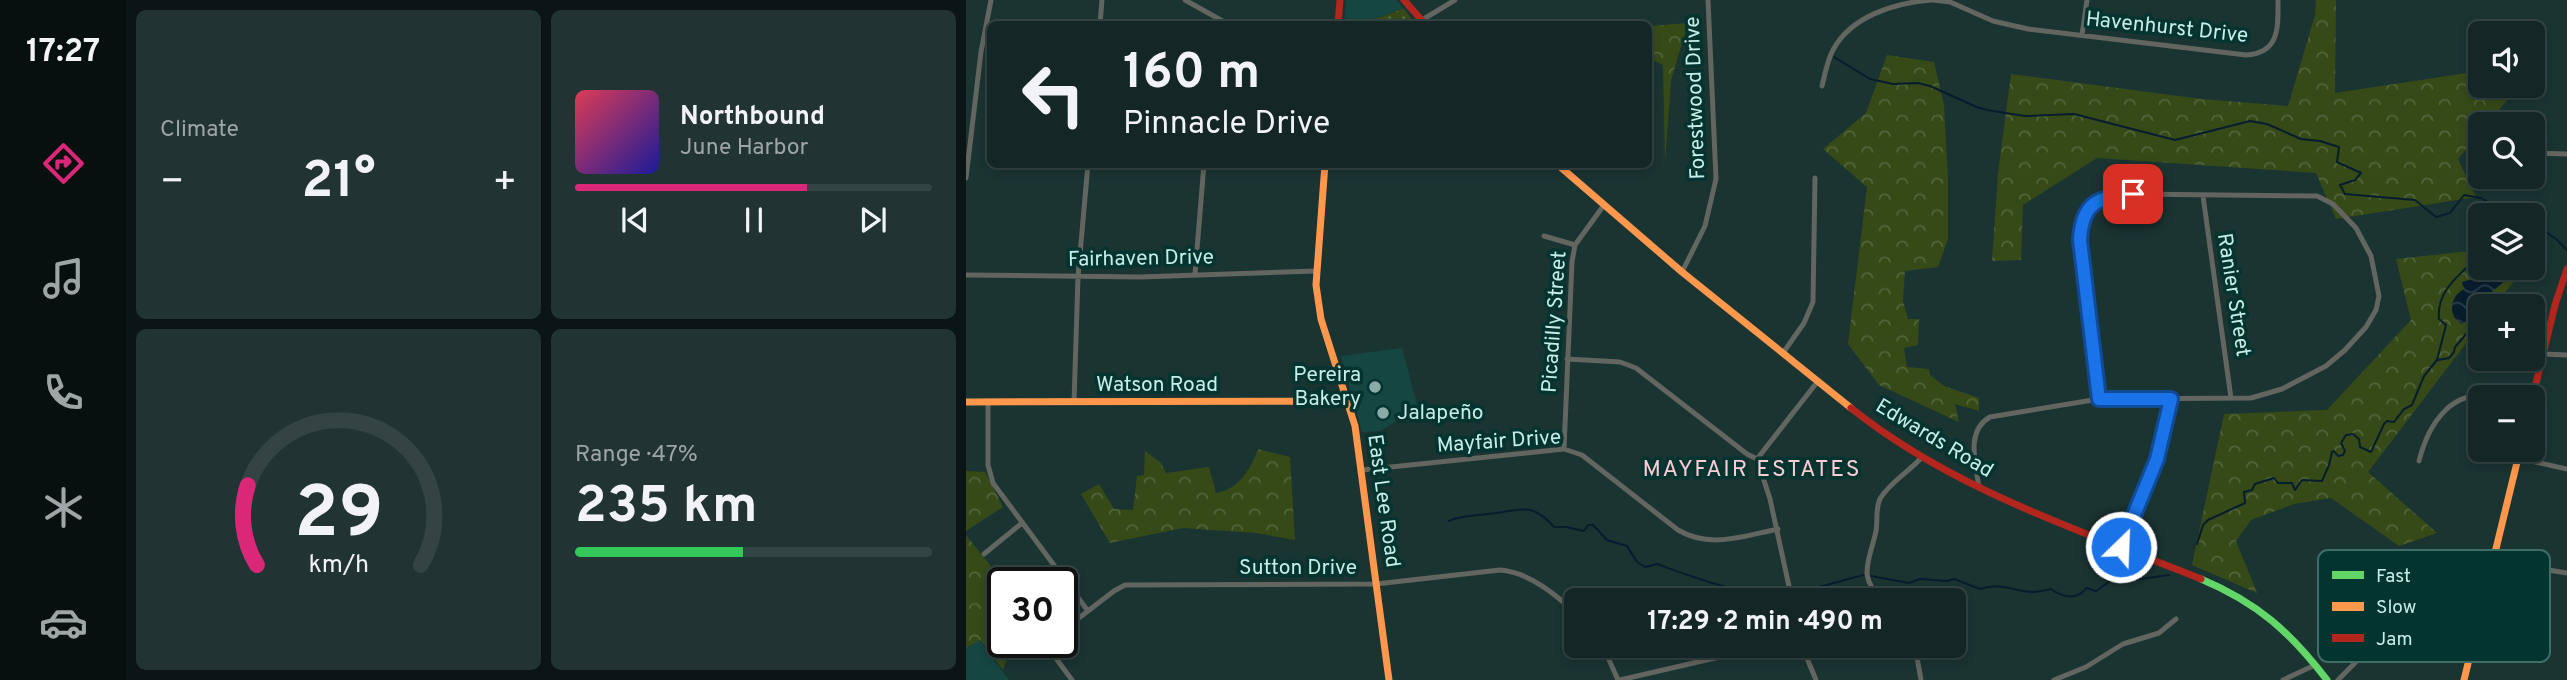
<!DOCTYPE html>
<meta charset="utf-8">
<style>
:root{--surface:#142726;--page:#213332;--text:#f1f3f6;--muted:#9da5a7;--line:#334443;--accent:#db2777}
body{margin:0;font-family:Overpass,sans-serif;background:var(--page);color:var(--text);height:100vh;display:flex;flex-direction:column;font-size:26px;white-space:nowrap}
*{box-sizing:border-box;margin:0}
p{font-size:23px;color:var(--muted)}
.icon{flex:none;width:38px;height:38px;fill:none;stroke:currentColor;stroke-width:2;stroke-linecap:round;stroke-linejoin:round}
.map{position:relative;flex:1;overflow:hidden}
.side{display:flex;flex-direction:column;gap:10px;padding:10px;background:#0b1515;width:840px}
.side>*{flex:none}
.top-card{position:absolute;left:21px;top:21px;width:665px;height:147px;border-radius:10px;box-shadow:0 4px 10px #0003,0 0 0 2px var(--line);background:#142726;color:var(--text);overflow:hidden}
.controls{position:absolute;left:1502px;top:21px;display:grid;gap:14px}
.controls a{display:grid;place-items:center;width:77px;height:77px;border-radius:10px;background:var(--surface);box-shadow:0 4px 10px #0003,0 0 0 2px var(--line);font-size:35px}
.speed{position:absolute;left:21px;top:567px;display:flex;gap:14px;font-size:35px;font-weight:700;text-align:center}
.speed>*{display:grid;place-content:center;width:91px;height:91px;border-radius:50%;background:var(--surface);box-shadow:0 4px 10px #0003,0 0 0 2px var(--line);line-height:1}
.speed .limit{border:4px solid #111;border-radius:10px;background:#fff;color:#111}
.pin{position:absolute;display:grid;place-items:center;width:60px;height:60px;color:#fff;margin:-30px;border-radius:14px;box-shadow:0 4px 10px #0006}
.me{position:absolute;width:77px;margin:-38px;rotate:24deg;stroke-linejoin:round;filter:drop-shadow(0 0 5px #0008)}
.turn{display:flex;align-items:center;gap:24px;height:147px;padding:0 21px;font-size:32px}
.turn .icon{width:91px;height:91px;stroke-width:2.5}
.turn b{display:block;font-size:49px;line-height:60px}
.big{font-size:52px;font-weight:700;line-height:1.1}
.side .card{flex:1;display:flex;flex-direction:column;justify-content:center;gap:10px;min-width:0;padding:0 24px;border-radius:10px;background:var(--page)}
.side .dial{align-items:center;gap:0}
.dial svg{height:182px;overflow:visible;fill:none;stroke:var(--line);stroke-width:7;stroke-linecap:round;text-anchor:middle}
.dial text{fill:var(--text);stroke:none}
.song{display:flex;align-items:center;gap:21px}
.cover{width:84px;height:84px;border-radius:10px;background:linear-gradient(135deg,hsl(350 70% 55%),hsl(240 70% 35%))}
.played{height:7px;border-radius:4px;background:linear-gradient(90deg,var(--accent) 65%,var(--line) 65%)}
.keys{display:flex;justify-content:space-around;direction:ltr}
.heat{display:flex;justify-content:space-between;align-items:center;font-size:38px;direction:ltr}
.charge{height:10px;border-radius:5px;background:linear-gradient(90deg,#34c759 47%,var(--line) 0)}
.side .tiles{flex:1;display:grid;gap:10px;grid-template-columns:repeat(2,1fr)}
.trip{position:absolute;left:598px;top:588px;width:402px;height:70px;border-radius:10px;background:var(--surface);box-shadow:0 4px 10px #0003,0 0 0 2px var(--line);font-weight:700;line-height:70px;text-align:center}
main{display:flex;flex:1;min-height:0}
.menu{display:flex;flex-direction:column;width:126px;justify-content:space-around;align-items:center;background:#08100f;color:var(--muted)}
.menu .icon{width:49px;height:49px}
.menu .selected{color:var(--accent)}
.menu b{font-size:32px;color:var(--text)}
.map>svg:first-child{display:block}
.built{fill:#154642}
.grass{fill:url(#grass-dots)}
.forest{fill:url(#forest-crowns)}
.water{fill:url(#water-waves)}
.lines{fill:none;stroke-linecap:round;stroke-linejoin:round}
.stream{stroke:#071d2e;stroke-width:2}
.street{stroke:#636560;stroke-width:5}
.fast{stroke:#63d668;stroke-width:7}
.slow{stroke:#ff974d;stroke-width:7}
.jam{stroke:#b3261e;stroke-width:7}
.route-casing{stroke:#114b97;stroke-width:18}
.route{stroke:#1a73e8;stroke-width:12}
.poi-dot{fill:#8aaca8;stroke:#033430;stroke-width:2.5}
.labels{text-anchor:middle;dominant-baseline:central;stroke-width:7;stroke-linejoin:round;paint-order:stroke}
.street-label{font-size:21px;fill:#c6ede8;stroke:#033430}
.poi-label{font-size:21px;fill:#c6ede8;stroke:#033430;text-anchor:end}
.neighbourhood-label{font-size:23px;letter-spacing:2px;fill:#ffcbd5;stroke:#033430}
.key{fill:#033430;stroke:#3e6c67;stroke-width:2}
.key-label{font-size:19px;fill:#c6ede8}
</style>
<main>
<nav class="menu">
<b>17:27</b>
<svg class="icon selected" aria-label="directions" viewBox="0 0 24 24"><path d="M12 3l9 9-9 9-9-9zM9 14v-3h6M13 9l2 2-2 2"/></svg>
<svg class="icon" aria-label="music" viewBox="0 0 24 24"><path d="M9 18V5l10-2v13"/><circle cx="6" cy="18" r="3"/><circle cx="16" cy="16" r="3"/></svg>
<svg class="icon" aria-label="phone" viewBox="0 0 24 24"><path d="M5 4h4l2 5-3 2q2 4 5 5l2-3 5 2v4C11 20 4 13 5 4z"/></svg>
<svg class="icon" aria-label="climate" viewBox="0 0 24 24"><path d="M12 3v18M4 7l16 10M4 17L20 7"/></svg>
<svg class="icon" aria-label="car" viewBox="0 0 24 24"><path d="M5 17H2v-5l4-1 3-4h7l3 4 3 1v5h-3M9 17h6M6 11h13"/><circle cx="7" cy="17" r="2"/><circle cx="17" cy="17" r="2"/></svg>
</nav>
<section class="side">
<div class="tiles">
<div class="card"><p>Climate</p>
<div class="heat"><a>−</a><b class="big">21°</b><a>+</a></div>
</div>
<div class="card">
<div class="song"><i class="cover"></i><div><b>Northbound</b><p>June Harbor</p></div></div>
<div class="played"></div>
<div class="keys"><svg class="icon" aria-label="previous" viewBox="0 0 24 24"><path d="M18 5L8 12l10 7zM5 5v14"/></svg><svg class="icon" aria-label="pause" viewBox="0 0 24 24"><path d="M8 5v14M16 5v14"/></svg><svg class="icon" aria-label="next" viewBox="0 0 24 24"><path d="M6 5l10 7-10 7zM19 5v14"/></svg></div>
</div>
<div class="card dial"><svg viewBox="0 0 100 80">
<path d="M14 69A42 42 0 1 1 86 69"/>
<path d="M14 69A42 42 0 0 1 10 34" stroke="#db2777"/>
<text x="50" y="56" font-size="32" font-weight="700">29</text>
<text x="50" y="72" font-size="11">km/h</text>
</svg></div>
<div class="card"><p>Range · 47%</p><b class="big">235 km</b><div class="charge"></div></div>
</div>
</section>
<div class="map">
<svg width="1601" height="680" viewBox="0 0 1601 680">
<defs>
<pattern id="grass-dots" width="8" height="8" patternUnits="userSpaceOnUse" patternTransform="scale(1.75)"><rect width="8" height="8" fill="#364a18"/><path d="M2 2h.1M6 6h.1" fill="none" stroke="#52643a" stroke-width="1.8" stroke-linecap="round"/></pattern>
<pattern id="forest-crowns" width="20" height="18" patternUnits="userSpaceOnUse" patternTransform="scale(1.75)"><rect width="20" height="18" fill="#364a18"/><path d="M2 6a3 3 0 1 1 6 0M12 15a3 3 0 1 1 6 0" fill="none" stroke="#52643a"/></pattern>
<pattern id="water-waves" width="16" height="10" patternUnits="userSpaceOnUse" patternTransform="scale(1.75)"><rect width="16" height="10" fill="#071d2e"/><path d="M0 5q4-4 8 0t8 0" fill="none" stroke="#2a3e4c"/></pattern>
</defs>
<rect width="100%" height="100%" fill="#1a3432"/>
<path class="built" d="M380 0H431L437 8 396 24H378Z
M436 348 452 408 414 431 396 432 375 356Z
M13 640 43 680H0V648Z"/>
<path class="grass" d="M437 8 450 24H396L436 9Z"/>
<path class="forest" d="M1350 0H1370L1369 93 1514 71V86H1541L1543 98 1521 124H1514V133L1492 159 1510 197 1370 219 1350 173 1131 158 1057 205 1055 260 1026 261 1032 173 1045 74 1236 99 1322 106 1349 15Z
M722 23 705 80 699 163 697 65 683 58V26Z
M921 55 968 62 978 105 982 179V239L972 267 939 271 937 301 942 319H953L952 345 938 348 941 367 963 369 964 375 978 386 1013 398V411L989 404 993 422 913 385 882 344 901 187 857 149 900 113Z
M1514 250V268H1559L1528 306H1514V325L1402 472 1471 533 1433 546 1365 498 1328 504 1285 520 1270 541 1291 593 1226 565 1258 414 1361 410 1445 320 1430 259Z
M292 449 324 457 329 540 290 533 217 528 144 543 115 494 133 484 148 509 167 510 171 476 178 475 179 451 195 463 200 473 243 467 250 493C273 489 284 470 292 449Z
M0 471 19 472 37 507 0 531Z
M0 535 38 583 37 642H47L37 670 14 640 0 648Z"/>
<path class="water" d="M1514 267 1554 268 1521 296 1517 306H1514L1513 313 1496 324C1481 316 1484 296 1498 289L1496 282 1507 279 1509 275 1506 272Z"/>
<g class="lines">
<path class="stream" d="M868 57 904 79 927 84 952 83 964 86 1013 108 1027 111 1059 116 1108 114 1209 140 1284 121 1301 124 1335 139 1354 141 1373 147 1371 162 1395 173 1389 180 1374 185 1379 194 1449 200 1470 217 1484 213 1498 195 1515 198 1545 215
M1566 222 1590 239 1601 250
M1472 360 1483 358 1488 352 1489 347 1502 332 1503 321
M483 521C496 515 508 516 522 514 554 511 564 500 588 527H600L618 531 622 525H627L641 540 661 546 671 562 679 567 691 564C733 579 775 596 820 594
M1231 544 1237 525 1242 520 1279 503 1278 492 1286 490 1289 484 1308 478 1312 483H1326L1329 490 1336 480 1356 481 1363 465 1366 452 1368 451 1372 456 1377 455 1379 451 1375 443 1380 435 1387 434 1393 439 1394 447 1405 452 1418 424 1421 421 1428 422 1438 409 1446 405 1458 376 1471 360 1480 325 1473 319C1470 290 1495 274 1514 255
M905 576 943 583 954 579 981 581 988 579 1014 589C1036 582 1046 591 1067 592 1073 592 1079 590 1085 589 1096 597 1112 601 1120 588L1130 591 1147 579 1161 581 1203 575
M828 589 831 587 846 589 897 575"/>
<path class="street" d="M219 0 262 24
M967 0 984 2 1027 21 1062 29 1280 55C1314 53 1312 27 1312 0
M456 20 489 0
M134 24 136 0
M1116 35 1121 0
M856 86C859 74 861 61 867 50 885 16 929 3 965 0
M1566 153 1601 154
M0 178 15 52 25 0
M1237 196 1265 398
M578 236 609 245
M716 272 739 226 750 179 742 0
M229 274 238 164
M0 275 174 277 350 271
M817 353 838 323 847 302 849 178
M1577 354 1601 355
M601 359 654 362 670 368 781 454 791 459
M108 402 112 277 122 164
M22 403V465L27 483 122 611
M598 449 606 262 609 245 638 205
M1552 458 1601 469
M1453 461C1462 425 1485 388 1527 397
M396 470 598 449 616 455 712 530C744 549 778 536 812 529
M1013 488C1010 464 999 431 1024 417L1133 399 1285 398 1316 389 1360 366 1379 350 1400 327 1410 310 1413 296 1405 256 1390 228 1367 204 1351 196 1167 194C1132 195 1116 203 1114 240L1133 399
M1155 547 1191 459 1205 399
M18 554 56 523
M1527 561 1601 573
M826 600 804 499 791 459 852 381
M917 600C890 577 904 560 910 531 912 521 909 509 914 499 923 483 944 471 956 457
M96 631 148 591 159 585 410 584 534 570C563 572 590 595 611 614
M83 642V649L106 680
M637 646 652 680
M836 646 850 680
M949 646 955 680
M654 680 801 646
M1088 680 1120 667 1157 644 1193 633 1210 619
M1317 680 1349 665
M1372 680 1460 591 1516 605"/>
<path class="fast" d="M1235 579C1292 603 1324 632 1361 680"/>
<path class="slow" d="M359 164 350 285 355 319 389 426 423 680
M591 164 716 272 885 408
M0 402 383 401
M1498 680 1554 450"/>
<path class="jam" d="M438 0 459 24
M372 24 374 0
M1566 400 1589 305 1601 269
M885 408C987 490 1116 531 1235 579"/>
</g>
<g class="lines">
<g class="route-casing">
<path id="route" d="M1155 547 1191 459 1205 399H1133L1114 240C1116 203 1132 196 1167 194"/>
</g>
<use href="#route" class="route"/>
</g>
<g class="poi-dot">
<circle cx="409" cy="387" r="7"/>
<circle cx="417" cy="413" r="7"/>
</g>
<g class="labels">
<g class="street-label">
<text transform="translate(1201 28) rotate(6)">Havenhurst Drive</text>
<text transform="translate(730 98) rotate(-92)">Forestwood Drive</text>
<text transform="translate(175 259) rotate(-1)">Fairhaven Drive</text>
<text transform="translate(1267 295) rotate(81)">Ranier Street</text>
<text transform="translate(589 322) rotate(-86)">Picadilly Street</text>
<text x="191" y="385">Watson Road</text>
<text transform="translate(968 439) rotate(31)">Edwards Road</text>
<text transform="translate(533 442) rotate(-4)">Mayfair Drive</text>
<text transform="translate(417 501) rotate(82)">East Lee Road</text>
<text x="332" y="568">Sutton Drive</text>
</g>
<g class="poi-label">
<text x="395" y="375">Pereira<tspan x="395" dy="24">Bakery</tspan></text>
<text x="431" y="413" text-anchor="start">Jalapeño</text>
</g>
<g class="neighbourhood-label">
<text x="786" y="470">MAYFAIR ESTATES</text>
</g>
</g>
<rect x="1352" y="550" width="232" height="112" rx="10" class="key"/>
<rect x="1366" y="571" width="32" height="8" fill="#63d668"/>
<rect x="1366" y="602" width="32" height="9" fill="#ff974d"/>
<rect x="1366" y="634" width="32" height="8" fill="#b3261e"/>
<g class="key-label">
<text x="1410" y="582">Fast</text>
<text x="1410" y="613">Slow</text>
<text x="1410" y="645">Jam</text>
</g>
</svg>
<div class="controls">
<a><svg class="icon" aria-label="sound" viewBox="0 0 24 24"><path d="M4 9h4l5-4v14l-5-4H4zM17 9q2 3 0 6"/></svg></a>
<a><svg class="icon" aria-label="search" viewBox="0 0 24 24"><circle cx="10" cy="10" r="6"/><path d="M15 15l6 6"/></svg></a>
<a><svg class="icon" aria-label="layers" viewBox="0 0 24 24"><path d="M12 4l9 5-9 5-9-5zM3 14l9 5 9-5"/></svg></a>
<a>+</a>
<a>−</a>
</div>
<div class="speed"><div class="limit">30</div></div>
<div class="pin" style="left:1167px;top:194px;background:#d93025"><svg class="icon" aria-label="arrive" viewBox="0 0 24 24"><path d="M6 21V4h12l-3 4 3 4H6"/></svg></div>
<svg class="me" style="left:1155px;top:547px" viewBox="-20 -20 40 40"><circle r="17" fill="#1a73e8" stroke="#fff" stroke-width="3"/><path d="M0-11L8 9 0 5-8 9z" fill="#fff"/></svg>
<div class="trip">17:29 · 2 min · 490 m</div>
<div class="top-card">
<div class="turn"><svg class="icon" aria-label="left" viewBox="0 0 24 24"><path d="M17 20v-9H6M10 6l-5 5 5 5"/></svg><div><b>160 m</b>Pinnacle Drive</div></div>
</div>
</div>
</main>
